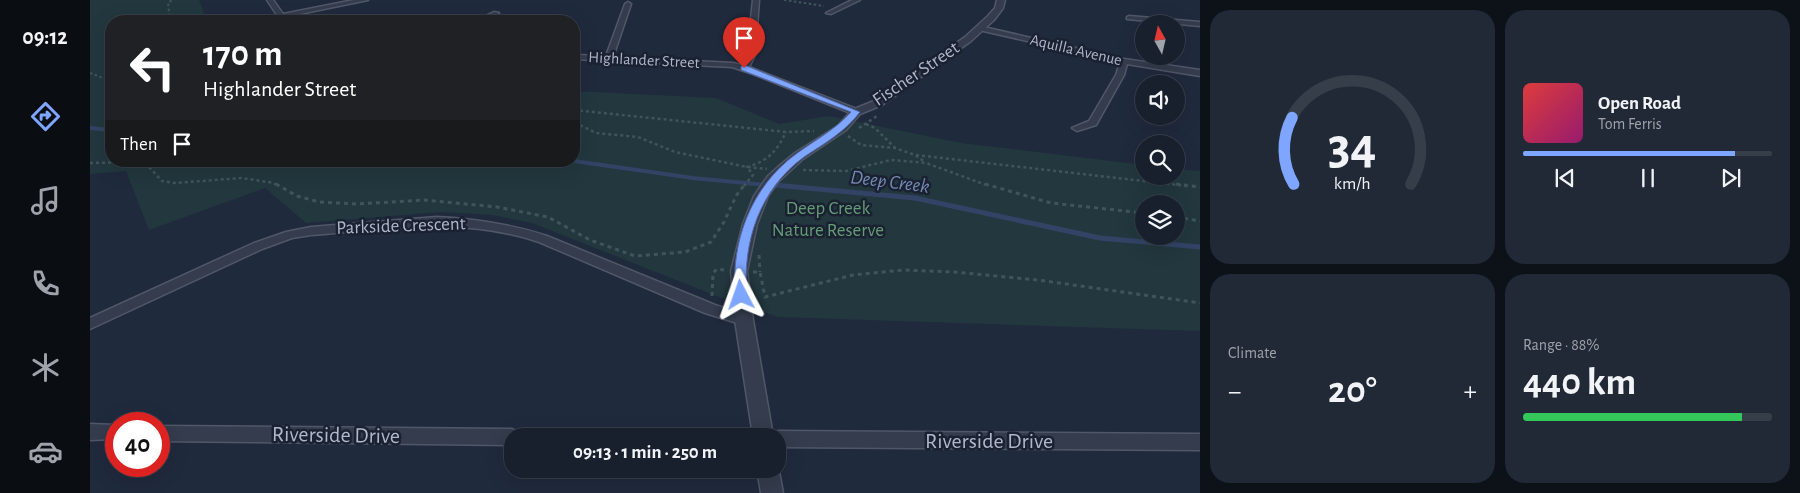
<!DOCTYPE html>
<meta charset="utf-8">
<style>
:root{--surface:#18202e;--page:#212836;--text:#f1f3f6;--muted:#9fa3aa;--line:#363e4a;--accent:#7ea5ff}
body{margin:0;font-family:"Alegreya Sans",sans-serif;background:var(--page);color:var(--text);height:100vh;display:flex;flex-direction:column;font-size:19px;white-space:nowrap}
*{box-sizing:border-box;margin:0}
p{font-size:16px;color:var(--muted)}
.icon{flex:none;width:28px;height:28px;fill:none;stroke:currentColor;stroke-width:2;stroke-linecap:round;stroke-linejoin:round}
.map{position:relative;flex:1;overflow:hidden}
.panel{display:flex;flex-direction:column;gap:10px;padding:10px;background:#0d1219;width:600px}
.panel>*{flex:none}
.top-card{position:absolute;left:15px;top:15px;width:475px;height:152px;border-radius:20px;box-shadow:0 5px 20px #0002,0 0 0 1px var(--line);background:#202124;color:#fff;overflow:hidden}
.needle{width:32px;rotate:352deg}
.tools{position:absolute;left:1045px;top:15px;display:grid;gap:10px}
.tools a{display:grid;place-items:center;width:50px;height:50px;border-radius:50%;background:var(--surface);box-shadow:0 5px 20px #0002,0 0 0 1px var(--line);font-size:25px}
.speed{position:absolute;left:15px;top:412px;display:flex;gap:10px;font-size:25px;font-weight:700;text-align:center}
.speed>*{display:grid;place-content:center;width:65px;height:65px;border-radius:50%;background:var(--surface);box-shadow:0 5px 20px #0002,0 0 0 1px var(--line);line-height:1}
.speed .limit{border:8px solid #d22;background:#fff;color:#111}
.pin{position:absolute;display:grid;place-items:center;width:42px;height:42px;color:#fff;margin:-51px -21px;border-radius:50% 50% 50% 0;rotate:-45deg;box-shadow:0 0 5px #0007}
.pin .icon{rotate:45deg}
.me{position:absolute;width:55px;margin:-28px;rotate:356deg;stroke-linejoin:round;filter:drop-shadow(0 0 4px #0008)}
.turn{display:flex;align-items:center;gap:18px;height:105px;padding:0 15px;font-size:22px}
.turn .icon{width:65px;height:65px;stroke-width:2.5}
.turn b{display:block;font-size:35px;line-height:42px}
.then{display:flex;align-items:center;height:48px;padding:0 15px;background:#0003;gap:10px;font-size:19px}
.big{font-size:38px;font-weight:700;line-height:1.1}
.panel .tile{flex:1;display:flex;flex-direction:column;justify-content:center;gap:8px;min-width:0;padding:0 18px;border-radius:20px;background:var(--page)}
.panel .dial{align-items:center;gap:0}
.dial svg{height:130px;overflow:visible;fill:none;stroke:var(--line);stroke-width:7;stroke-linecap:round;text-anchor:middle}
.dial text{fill:var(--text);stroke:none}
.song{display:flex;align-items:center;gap:15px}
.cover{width:60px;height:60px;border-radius:8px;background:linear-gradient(135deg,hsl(0 70% 55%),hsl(320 70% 35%))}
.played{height:5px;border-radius:2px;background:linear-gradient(90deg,var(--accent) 85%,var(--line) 85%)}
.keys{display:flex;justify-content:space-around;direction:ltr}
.heat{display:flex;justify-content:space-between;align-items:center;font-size:28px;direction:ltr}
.charge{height:8px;border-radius:4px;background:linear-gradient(90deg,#34c759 88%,var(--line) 0)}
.panel .tiles{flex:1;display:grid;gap:10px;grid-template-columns:repeat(2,1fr)}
.trip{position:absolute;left:414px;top:428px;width:282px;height:50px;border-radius:20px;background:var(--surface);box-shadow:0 5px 20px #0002,0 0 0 1px var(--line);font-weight:700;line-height:50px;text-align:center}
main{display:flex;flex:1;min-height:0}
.tab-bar{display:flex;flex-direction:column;width:90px;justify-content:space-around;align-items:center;background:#0a0d12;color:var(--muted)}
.tab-bar .icon{width:35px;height:35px}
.tab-bar .current{color:var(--accent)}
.tab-bar b{font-size:22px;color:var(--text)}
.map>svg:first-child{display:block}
.green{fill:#22383e;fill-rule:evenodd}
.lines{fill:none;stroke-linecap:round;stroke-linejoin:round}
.stream-far1{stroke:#324366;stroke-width:4}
.stream{stroke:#324366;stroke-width:5}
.minor-casing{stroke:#505768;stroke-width:3}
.tertiary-casing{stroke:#505768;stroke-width:3}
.path-far2{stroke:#40555b;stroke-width:2;stroke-dasharray:2.5 2.5;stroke-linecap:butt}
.path-far1{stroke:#40555b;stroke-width:2.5;stroke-dasharray:3 3;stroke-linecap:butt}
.path{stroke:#40555b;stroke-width:3;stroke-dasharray:4 4;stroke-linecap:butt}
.minor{fill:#343c4d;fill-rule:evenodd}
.tertiary{fill:#343c4d;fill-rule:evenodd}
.route{fill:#7ea5ff;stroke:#526ba6}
.labels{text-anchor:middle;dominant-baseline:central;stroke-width:5;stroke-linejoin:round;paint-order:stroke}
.far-street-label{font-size:16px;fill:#b0b7c9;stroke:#1a2131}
.street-label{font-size:19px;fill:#b0b7c9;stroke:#1a2131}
.park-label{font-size:19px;fill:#659c76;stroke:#1a2131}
.water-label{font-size:20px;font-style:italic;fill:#748ab3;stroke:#1a2131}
.near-street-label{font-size:22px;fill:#b0b7c9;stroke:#1a2131}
</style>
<main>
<nav class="tab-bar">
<b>09:12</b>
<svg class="icon current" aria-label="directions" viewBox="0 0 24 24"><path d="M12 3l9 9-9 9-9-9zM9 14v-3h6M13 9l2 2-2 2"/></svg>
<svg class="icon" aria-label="music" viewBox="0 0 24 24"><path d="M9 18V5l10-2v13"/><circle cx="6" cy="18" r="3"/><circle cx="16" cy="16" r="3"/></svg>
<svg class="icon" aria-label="phone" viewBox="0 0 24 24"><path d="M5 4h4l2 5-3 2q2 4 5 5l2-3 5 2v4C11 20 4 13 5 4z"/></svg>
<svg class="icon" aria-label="climate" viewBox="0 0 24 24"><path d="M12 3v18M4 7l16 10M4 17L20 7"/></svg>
<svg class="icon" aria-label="car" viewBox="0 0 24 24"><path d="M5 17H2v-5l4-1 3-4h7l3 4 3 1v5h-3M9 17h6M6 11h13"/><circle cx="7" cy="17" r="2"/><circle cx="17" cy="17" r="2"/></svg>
</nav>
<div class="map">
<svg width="1110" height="493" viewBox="0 0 1110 493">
<rect width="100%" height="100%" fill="#202a3d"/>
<path class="green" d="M0 0H109L117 21H21V161H484V91L626 98 689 124 739 116 871 143 1054 165V176H1086V169L1110 171V331L688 317 629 297 442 223 402 215 350 212 216 223 175 188 59 230 36 171 0 174ZM1054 204H1086V236H1054Z"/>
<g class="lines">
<path class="stream-far1" d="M0 128 21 130
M484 161 603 178 687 186"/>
<path class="stream" d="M673 184 825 198 1010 238 1110 247"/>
<g class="minor-casing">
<path id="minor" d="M177 0H183L193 14 264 0H278L195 17 197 21H191Z
M663 0H669L665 55 659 67 769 110V114H763L663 74 642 67 484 59V55L516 56 535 4 538 2 541 4 523 57 643 63 652 65 657 55Z
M762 0H770L741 14 736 13Z
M404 12 409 13 394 21H385Z
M1039 16 1110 22V26L1037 19V17Z
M889 26 1034 59 1110 70V76L1037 64 1034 75 1006 125 987 131 982 128 999 121 1026 75 1030 62 889 30Z
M347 217C385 219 421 224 457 236L625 305 659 316 661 320 659 324 654 325 615 313 449 242C372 216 300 229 221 235L202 238 172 249 0 329V318L164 243 196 232 221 227Z
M0 424 26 425V439L0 440Z
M69 426 422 429 428 432 430 436H422V445L69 441Z
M688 431 1110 434V450L688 447V436H681L682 434Z"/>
</g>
<g class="tertiary-casing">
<path id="tertiary" d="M907 0H915L913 8 904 20 881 41 792 105 770 114 756 130 713 159 688 182 678 196 667 224 657 271 663 320 683 436H663L645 320 641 271 653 224 664 196 678 176 688 167 705 153 748 126 762 110 784 101 875 37 898 16 905 8Z
M688 466 693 493H671L667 469H688Z"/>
</g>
<path class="path-far2" d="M694 0 734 6
M80 21 78 3 82 0
M0 73 21 81"/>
<path class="path-far1" d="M21 99 16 106 21 110
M484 110 696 132 724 131
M776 124 785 128 805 148
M484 126H492L506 133 548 137 585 152 657 167 677 169
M769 128 787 116
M758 136 771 145 805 148 825 155 835 162
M826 155 1097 186
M0 163 46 162 59 167 72 181 85 183 152 178 184 183 188 186
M713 170 756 171 801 160 836 163 899 186
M654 186 663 175 657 167C678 161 687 151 696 132"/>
<path class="path" d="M186 184 207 196 229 202 267 204 334 200 407 207 458 217 500 240 545 256 595 252 621 242 634 222 646 196 655 184
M895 184 961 203 1054 213
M1086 184 1110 187
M1086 217 1110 221
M669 255 670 272
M663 272H670L675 297 763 275 813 270 864 272 948 280 1110 303
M622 296 623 273 627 269 634 270"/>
<use href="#minor" class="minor"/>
<use href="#tertiary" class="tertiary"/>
</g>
<path class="route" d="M651 66H657L770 112C755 132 735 143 714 157 670 189 652 242 657 295L655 298H647L645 295C641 241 661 187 706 154 725 140 745 130 761 112L651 70Z"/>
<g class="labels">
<g class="far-street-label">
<text transform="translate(986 50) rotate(13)">Aquilla Avenue</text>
<text transform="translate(554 60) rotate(3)">Highlander Street</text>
</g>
<g class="street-label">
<text transform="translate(826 74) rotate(-34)">Fischer Street</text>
<text transform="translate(311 226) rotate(-2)">Parkside Crescent</text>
</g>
<g class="park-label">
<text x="738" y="208">Deep Creek<tspan x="738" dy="22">Nature Reserve</tspan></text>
</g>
<g class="water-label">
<text transform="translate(800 182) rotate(7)">Deep Creek</text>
</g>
<g class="near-street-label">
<text transform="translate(246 435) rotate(1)">Riverside Drive</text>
<text x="899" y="441">Riverside Drive</text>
</g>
</g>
</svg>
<div class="tools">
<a><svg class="needle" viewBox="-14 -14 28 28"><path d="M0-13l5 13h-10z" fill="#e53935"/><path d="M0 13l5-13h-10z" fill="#9fa3aa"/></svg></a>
<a><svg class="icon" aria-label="sound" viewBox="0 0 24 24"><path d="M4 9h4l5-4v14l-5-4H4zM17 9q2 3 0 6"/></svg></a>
<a><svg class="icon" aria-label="search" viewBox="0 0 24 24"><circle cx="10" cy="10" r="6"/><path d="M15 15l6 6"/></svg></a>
<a><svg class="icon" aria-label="layers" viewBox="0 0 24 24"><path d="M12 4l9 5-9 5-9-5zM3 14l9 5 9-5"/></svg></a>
</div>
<div class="speed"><div class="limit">40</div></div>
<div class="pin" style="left:654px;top:68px;background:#d93025"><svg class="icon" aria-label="arrive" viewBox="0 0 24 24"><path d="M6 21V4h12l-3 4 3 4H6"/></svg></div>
<svg class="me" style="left:651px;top:295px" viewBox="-20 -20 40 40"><path d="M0-17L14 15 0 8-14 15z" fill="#7ea5ff" stroke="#fff" stroke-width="4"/></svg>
<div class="trip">09:13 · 1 min · 250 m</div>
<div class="top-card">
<div class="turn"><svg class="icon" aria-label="left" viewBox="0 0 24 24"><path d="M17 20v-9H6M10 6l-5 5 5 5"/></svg><div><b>170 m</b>Highlander Street</div></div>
<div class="then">Then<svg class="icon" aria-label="arrive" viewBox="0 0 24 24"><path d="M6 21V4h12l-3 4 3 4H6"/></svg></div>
</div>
</div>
<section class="panel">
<div class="tiles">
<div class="tile dial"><svg viewBox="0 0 100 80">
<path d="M14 69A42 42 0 1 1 86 69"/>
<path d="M14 69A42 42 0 0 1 13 28" stroke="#7ea5ff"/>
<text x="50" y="56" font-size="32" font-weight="700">34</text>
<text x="50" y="72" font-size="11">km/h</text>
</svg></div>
<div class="tile">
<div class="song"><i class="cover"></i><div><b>Open Road</b><p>Tom Ferris</p></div></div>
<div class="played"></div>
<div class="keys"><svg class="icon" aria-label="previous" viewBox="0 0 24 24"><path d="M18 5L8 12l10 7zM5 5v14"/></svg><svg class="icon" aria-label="pause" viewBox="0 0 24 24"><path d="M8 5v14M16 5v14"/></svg><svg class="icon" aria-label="next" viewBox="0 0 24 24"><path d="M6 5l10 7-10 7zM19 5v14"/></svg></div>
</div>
<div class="tile"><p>Climate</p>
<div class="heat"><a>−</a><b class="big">20°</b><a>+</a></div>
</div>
<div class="tile"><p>Range · 88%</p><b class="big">440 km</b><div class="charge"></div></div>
</div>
</section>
</main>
